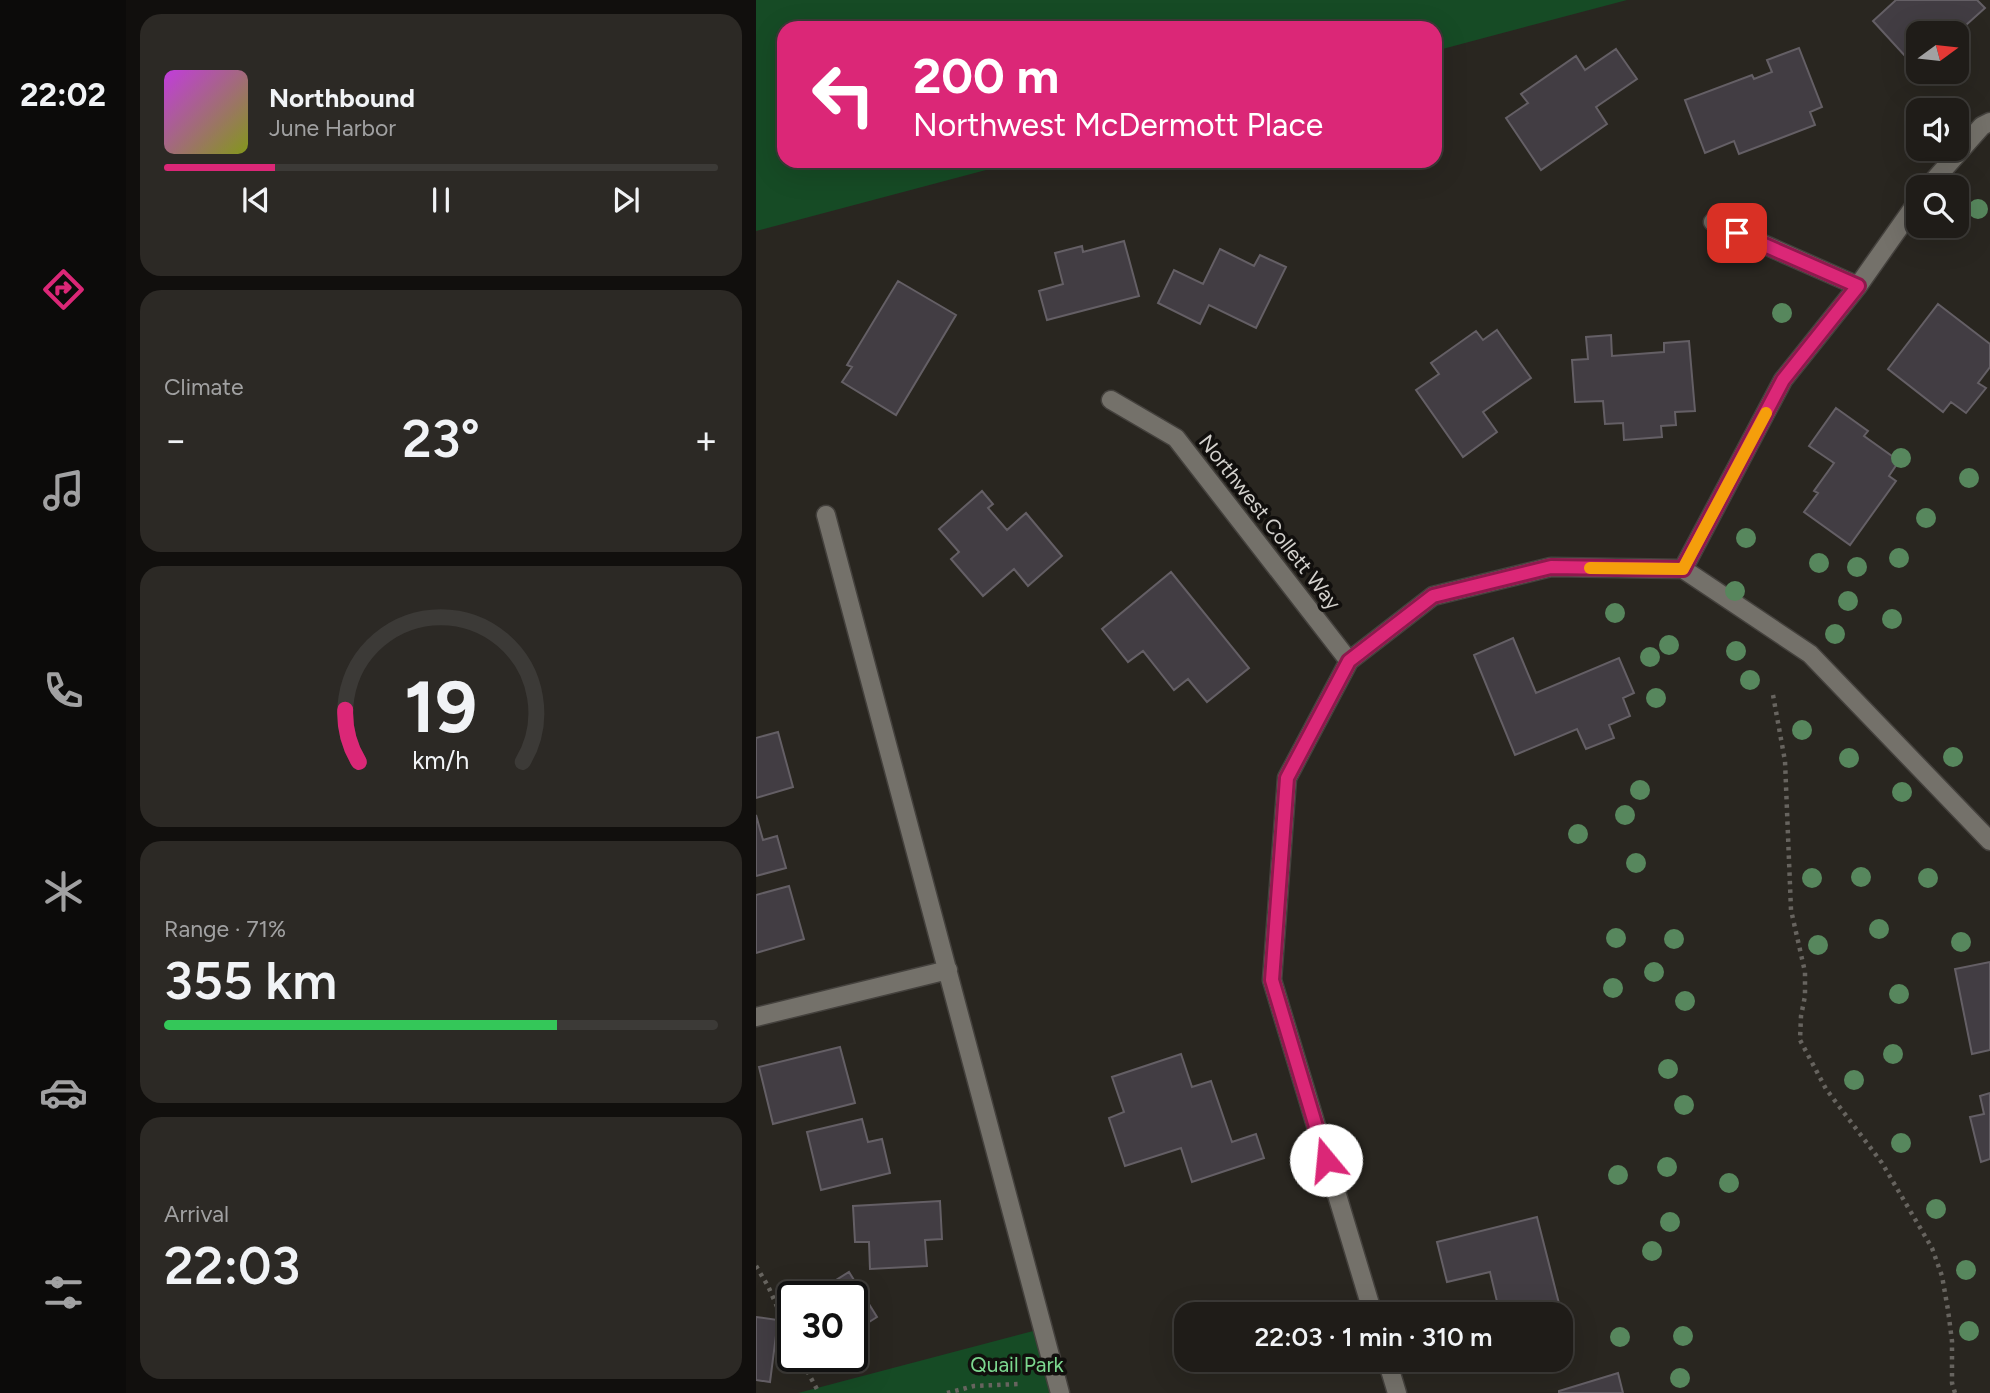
<!DOCTYPE html>
<meta charset="utf-8">
<style>
:root{--surface:#1f1c18;--page:#2c2925;--text:#f1f3f6;--muted:#a1a1a2;--line:#3c3a37;--accent:#db2777}
body{margin:0;font-family:Figtree,sans-serif;background:var(--page);color:var(--text);height:100vh;display:flex;flex-direction:column;font-size:26px;white-space:nowrap}
*{box-sizing:border-box;margin:0}
p{font-size:23px;color:var(--muted)}
.icon{flex:none;width:38px;height:38px;fill:none;stroke:currentColor;stroke-width:2;stroke-linecap:round;stroke-linejoin:round}
.map{position:relative;flex:1;overflow:hidden}
.details{display:flex;flex-direction:column;gap:14px;padding:14px;background:#110f0d;width:630px}
.details>*{flex:none}
.top-card{position:absolute;left:21px;top:21px;width:665px;height:147px;border-radius:21px;box-shadow:0 7px 28px #0002,0 0 0 2px var(--line);background:#db2777;color:#fff;overflow:hidden}
.needle{width:46px;rotate:75deg}
.fabs{position:absolute;left:1150px;top:21px;display:grid;gap:14px}
.fabs a{display:grid;place-items:center;width:63px;height:63px;border-radius:14px;background:var(--surface);box-shadow:0 7px 28px #0002,0 0 0 2px var(--line);font-size:35px}
.speed{position:absolute;left:21px;top:1281px;display:flex;gap:14px;font-size:35px;font-weight:700;text-align:center}
.speed>*{display:grid;place-content:center;width:91px;height:91px;border-radius:50%;background:var(--surface);box-shadow:0 7px 28px #0002,0 0 0 2px var(--line);line-height:1}
.speed .limit{border:4px solid #111;border-radius:10px;background:#fff;color:#111}
.pin{position:absolute;display:grid;place-items:center;width:60px;height:60px;color:#fff;margin:-30px;border-radius:14px;box-shadow:0 4px 10px #0006}
.me{position:absolute;width:77px;margin:-38px;rotate:343deg;stroke-linejoin:round;filter:drop-shadow(0 0 5px #0008)}
.turn{display:flex;align-items:center;gap:24px;height:147px;padding:0 21px;font-size:32px}
.turn .icon{width:91px;height:91px;stroke-width:2.5}
.turn b{display:block;font-size:49px;line-height:60px}
.big{font-size:52px;font-weight:600;line-height:1.1}
.details .tile{flex:1;display:flex;flex-direction:column;justify-content:center;gap:10px;min-width:0;padding:0 24px;border-radius:21px;background:var(--page)}
.details .dial{align-items:center;gap:0}
.dial svg{height:182px;overflow:visible;fill:none;stroke:var(--line);stroke-width:7;stroke-linecap:round;text-anchor:middle}
.dial text{fill:var(--text);stroke:none}
.song{display:flex;align-items:center;gap:21px}
.cover{width:84px;height:84px;border-radius:10px;background:linear-gradient(135deg,hsl(290 70% 55%),hsl(70 70% 35%))}
.played{height:7px;border-radius:4px;background:linear-gradient(90deg,var(--accent) 20%,var(--line) 20%)}
.keys{display:flex;justify-content:space-around;direction:ltr}
.heat{display:flex;justify-content:space-between;align-items:center;font-size:38px;direction:ltr}
.charge{height:10px;border-radius:5px;background:linear-gradient(90deg,#34c759 71%,var(--line) 0)}
.trip{position:absolute;left:418px;top:1302px;width:399px;height:70px;border-radius:21px;background:var(--surface);box-shadow:0 7px 28px #0002,0 0 0 2px var(--line);font-weight:600;line-height:70px;text-align:center}
main{display:flex;flex:1;min-height:0}
.tabs{display:flex;flex-direction:column;width:126px;justify-content:space-around;align-items:center;background:#0c0b0a;color:var(--muted)}
.tabs .icon{width:49px;height:49px}
.tabs .selected{color:var(--accent)}
.tabs b{font-size:32px;color:var(--text)}
.map>svg:first-child{display:block}
.green{fill:#164b25}
.building{fill:#423d43;stroke:#645f65;stroke-width:2}
.lines{fill:none;stroke-linecap:round;stroke-linejoin:round}
.minor-casing{stroke:#44413d;stroke-width:21}
.path{stroke:#67645f;stroke-width:4.5;stroke-dasharray:3.5 5;stroke-linecap:butt}
.minor{stroke:#74716a;stroke-width:18}
.tree{fill:#57875d}
.route-casing{stroke:#8e194d;stroke-width:18}
.route{stroke:#db2777;stroke-width:12}
.slow{stroke:#f59e0b;stroke-width:12}
.labels{text-anchor:middle;dominant-baseline:central;stroke-width:7;stroke-linejoin:round;paint-order:stroke}
.street-label{font-size:21px;fill:#d3d1cd;stroke:#110f0d}
.park-label{font-size:21px;fill:#7cd78f;stroke:#110f0d}
</style>
<main>
<nav class="tabs">
<b>22:02</b>
<svg class="icon selected" aria-label="directions" viewBox="0 0 24 24"><path d="M12 3l9 9-9 9-9-9zM9 14v-3h6M13 9l2 2-2 2"/></svg>
<svg class="icon" aria-label="music" viewBox="0 0 24 24"><path d="M9 18V5l10-2v13"/><circle cx="6" cy="18" r="3"/><circle cx="16" cy="16" r="3"/></svg>
<svg class="icon" aria-label="phone" viewBox="0 0 24 24"><path d="M5 4h4l2 5-3 2q2 4 5 5l2-3 5 2v4C11 20 4 13 5 4z"/></svg>
<svg class="icon" aria-label="climate" viewBox="0 0 24 24"><path d="M12 3v18M4 7l16 10M4 17L20 7"/></svg>
<svg class="icon" aria-label="car" viewBox="0 0 24 24"><path d="M5 17H2v-5l4-1 3-4h7l3 4 3 1v5h-3M9 17h6M6 11h13"/><circle cx="7" cy="17" r="2"/><circle cx="17" cy="17" r="2"/></svg>
<svg class="icon" aria-label="filters" viewBox="0 0 24 24"><path d="M4 7h16M4 17h16"/><circle cx="9" cy="7" r="2"/><circle cx="15" cy="17" r="2"/></svg>
</nav>
<section class="details">
<div class="tile">
<div class="song"><i class="cover"></i><div><b>Northbound</b><p>June Harbor</p></div></div>
<div class="played"></div>
<div class="keys"><svg class="icon" aria-label="previous" viewBox="0 0 24 24"><path d="M18 5L8 12l10 7zM5 5v14"/></svg><svg class="icon" aria-label="pause" viewBox="0 0 24 24"><path d="M8 5v14M16 5v14"/></svg><svg class="icon" aria-label="next" viewBox="0 0 24 24"><path d="M6 5l10 7-10 7zM19 5v14"/></svg></div>
</div>
<div class="tile"><p>Climate</p>
<div class="heat"><a>−</a><b class="big">23°</b><a>+</a></div>
</div>
<div class="tile dial"><svg viewBox="0 0 100 80">
<path d="M14 69A42 42 0 1 1 86 69"/>
<path d="M14 69A42 42 0 0 1 8 46" stroke="#db2777"/>
<text x="50" y="56" font-size="32" font-weight="700">19</text>
<text x="50" y="72" font-size="11">km/h</text>
</svg></div>
<div class="tile"><p>Range · 71%</p><b class="big">355 km</b><div class="charge"></div></div>
<div class="tile"><p>Arrival</p><b class="big">22:03</b></div>
</section>
<div class="map">
<svg width="1234" height="1393" viewBox="0 0 1234 1393">
<rect width="100%" height="100%" fill="#292620"/>
<path class="green" d="M0 0H871L679 51V28H28V161H264L0 231Z
M281 1330 298 1393H42Z"/>
<path class="building" d="M1140 0H1221L1229 8 1200 34 1162 33 1161 69 1117 21Z
M1043 48 1066 107 1054 112 1059 125 983 154 978 141 949 153 929 100 996 75 998 79 1016 72 1011 60Z
M860 49 881 79 840 107 851 124 785 170 750 118 772 103 765 94 820 56 829 70Z
M368 241 383 296 291 320 283 291 307 284 299 253 326 246 327 252Z
M464 249 498 266 504 255 530 267 500 328 453 305 444 324 402 303 418 270 447 284Z
M142 281 200 315 140 415 86 382 96 367 91 365Z
M1182 304 1234 344V367L1222 383 1230 388 1210 413 1195 402 1187 412 1132 369Z
M741 330 775 378 727 412 741 432 707 457 660 390 683 374 675 363 720 331 727 340Z
M855 335 856 356 908 352V343L933 341 939 411 919 412 920 425 905 426 906 437 868 440 867 423 849 424 847 401 819 402 816 360 832 359 830 337Z
M1080 408 1112 431 1108 436 1143 461 1133 476 1140 481 1094 545 1048 512 1062 493 1058 491 1078 463 1053 446Z
M226 491 237 504 232 508 251 530 270 513 306 556 272 586 258 569 227 596 195 559 203 552 183 529Z
M415 572 493 668 451 702 432 679 418 690 387 651 372 662 346 629Z
M757 638 780 693 863 658 878 693 867 698 874 716 853 725 858 738 830 749 821 729 759 755 718 655Z
M22 732 37 787 0 798V738Z
M0 815 7 840 21 836 30 868 0 876Z
M33 886 48 939 0 953V895Z
M1234 962V1050L1216 1054 1199 969Z
M84 1047 99 1103 17 1124 3 1067Z
M425 1054 436 1087 455 1081 476 1142 500 1134 508 1158 436 1182 425 1148 369 1166 353 1118 368 1112 356 1077Z
M1234 1093V1159L1225 1162 1214 1117 1228 1114 1224 1096Z
M106 1119 112 1142 126 1139 134 1173 65 1190 51 1132Z
M184 1201 186 1239 169 1240 171 1266 114 1269 113 1242H99L97 1206Z
M781 1217 810 1331 805 1332V1314H744L734 1272 691 1282 681 1242Z
M93 1272 121 1317 102 1329 111 1344 96 1354V1297H53Z
M0 1317 22 1320 14 1382 0 1380Z
M862 1373 867 1393H803V1391Z"/>
<g class="lines">
<g class="minor-casing">
<path id="minor" d="M1172 187 1226 126 1234 122
M957 222 1102 286
M355 400 420 438 593 661
M70 515 304 1393
M927 569 1027 380 1102 286 1162 201
M0 1017 192 970
M617 1314 516 980 531 778 593 661 677 596 795 567 927 569 1054 654 1234 841
M631 1360 641 1393"/>
</g>
<path class="path" d="M1017 695 1029 761 1035 910 1049 972V996L1045 1016 1044 1040 1070 1089 1126 1163 1176 1248 1186 1276 1192 1310 1196 1341V1383L1199 1393
M0 1266 12 1286 37 1343
M43 1356 63 1393
M191 1393 218 1386 262 1384"/>
<use href="#minor" class="minor"/>
</g>
<g class="tree">
<circle cx="1222" cy="209" r="10"/>
<circle cx="1026" cy="313" r="10"/>
<circle cx="1145" cy="458" r="10"/>
<circle cx="1213" cy="478" r="10"/>
<circle cx="1170" cy="518" r="10"/>
<circle cx="990" cy="538" r="10"/>
<circle cx="1143" cy="558" r="10"/>
<circle cx="1063" cy="563" r="10"/>
<circle cx="1101" cy="567" r="10"/>
<circle cx="979" cy="591" r="10"/>
<circle cx="1092" cy="601" r="10"/>
<circle cx="859" cy="613" r="10"/>
<circle cx="1136" cy="619" r="10"/>
<circle cx="1079" cy="634" r="10"/>
<circle cx="913" cy="645" r="10"/>
<circle cx="980" cy="651" r="10"/>
<circle cx="894" cy="657" r="10"/>
<circle cx="994" cy="680" r="10"/>
<circle cx="900" cy="698" r="10"/>
<circle cx="1046" cy="730" r="10"/>
<circle cx="1197" cy="757" r="10"/>
<circle cx="1093" cy="758" r="10"/>
<circle cx="884" cy="790" r="10"/>
<circle cx="1146" cy="792" r="10"/>
<circle cx="869" cy="815" r="10"/>
<circle cx="822" cy="834" r="10"/>
<circle cx="880" cy="863" r="10"/>
<circle cx="1105" cy="877" r="10"/>
<circle cx="1056" cy="878" r="10"/>
<circle cx="1172" cy="878" r="10"/>
<circle cx="1123" cy="929" r="10"/>
<circle cx="860" cy="938" r="10"/>
<circle cx="918" cy="939" r="10"/>
<circle cx="1205" cy="942" r="10"/>
<circle cx="1062" cy="945" r="10"/>
<circle cx="898" cy="972" r="10"/>
<circle cx="857" cy="988" r="10"/>
<circle cx="1143" cy="994" r="10"/>
<circle cx="929" cy="1001" r="10"/>
<circle cx="1137" cy="1054" r="10"/>
<circle cx="912" cy="1069" r="10"/>
<circle cx="1098" cy="1080" r="10"/>
<circle cx="928" cy="1105" r="10"/>
<circle cx="1145" cy="1143" r="10"/>
<circle cx="911" cy="1167" r="10"/>
<circle cx="862" cy="1175" r="10"/>
<circle cx="973" cy="1183" r="10"/>
<circle cx="1180" cy="1209" r="10"/>
<circle cx="914" cy="1222" r="10"/>
<circle cx="896" cy="1251" r="10"/>
<circle cx="1210" cy="1270" r="10"/>
<circle cx="1213" cy="1331" r="10"/>
<circle cx="927" cy="1336" r="10"/>
<circle cx="864" cy="1337" r="10"/>
<circle cx="924" cy="1378" r="10"/>
</g>
<g class="lines">
<g class="route-casing">
<path id="route" d="M570 1160 516 980 531 778 593 661 677 596 795 567 927 569 1027 380 1102 286 981 233"/>
</g>
<use href="#route" class="route"/>
<path class="slow" d="M834 568 927 569 1010 413"/>
</g>
<g class="labels">
<g class="street-label">
<text transform="translate(514 522) rotate(52)">Northwest Collett Way</text>
</g>
<g class="park-label">
<text x="261" y="1364">Quail Park</text>
</g>
</g>
</svg>
<div class="fabs">
<a><svg class="needle" viewBox="-14 -14 28 28"><path d="M0-13l5 13h-10z" fill="#e53935"/><path d="M0 13l5-13h-10z" fill="#a1a1a2"/></svg></a>
<a><svg class="icon" aria-label="sound" viewBox="0 0 24 24"><path d="M4 9h4l5-4v14l-5-4H4zM17 9q2 3 0 6"/></svg></a>
<a><svg class="icon" aria-label="search" viewBox="0 0 24 24"><circle cx="10" cy="10" r="6"/><path d="M15 15l6 6"/></svg></a>
</div>
<div class="speed"><div class="limit">30</div></div>
<div class="pin" style="left:981px;top:233px;background:#d93025"><svg class="icon" aria-label="arrive" viewBox="0 0 24 24"><path d="M6 21V4h12l-3 4 3 4H6"/></svg></div>
<svg class="me" style="left:570px;top:1160px" viewBox="-20 -20 40 40"><circle r="19" fill="#fff"/><path d="M0-13L10 11 0 6-10 11z" fill="#db2777"/></svg>
<div class="trip">22:03 · 1 min · 310 m</div>
<div class="top-card">
<div class="turn"><svg class="icon" aria-label="left" viewBox="0 0 24 24"><path d="M17 20v-9H6M10 6l-5 5 5 5"/></svg><div><b>200 m</b>Northwest McDermott Place</div></div>
</div>
</div>
</main>
